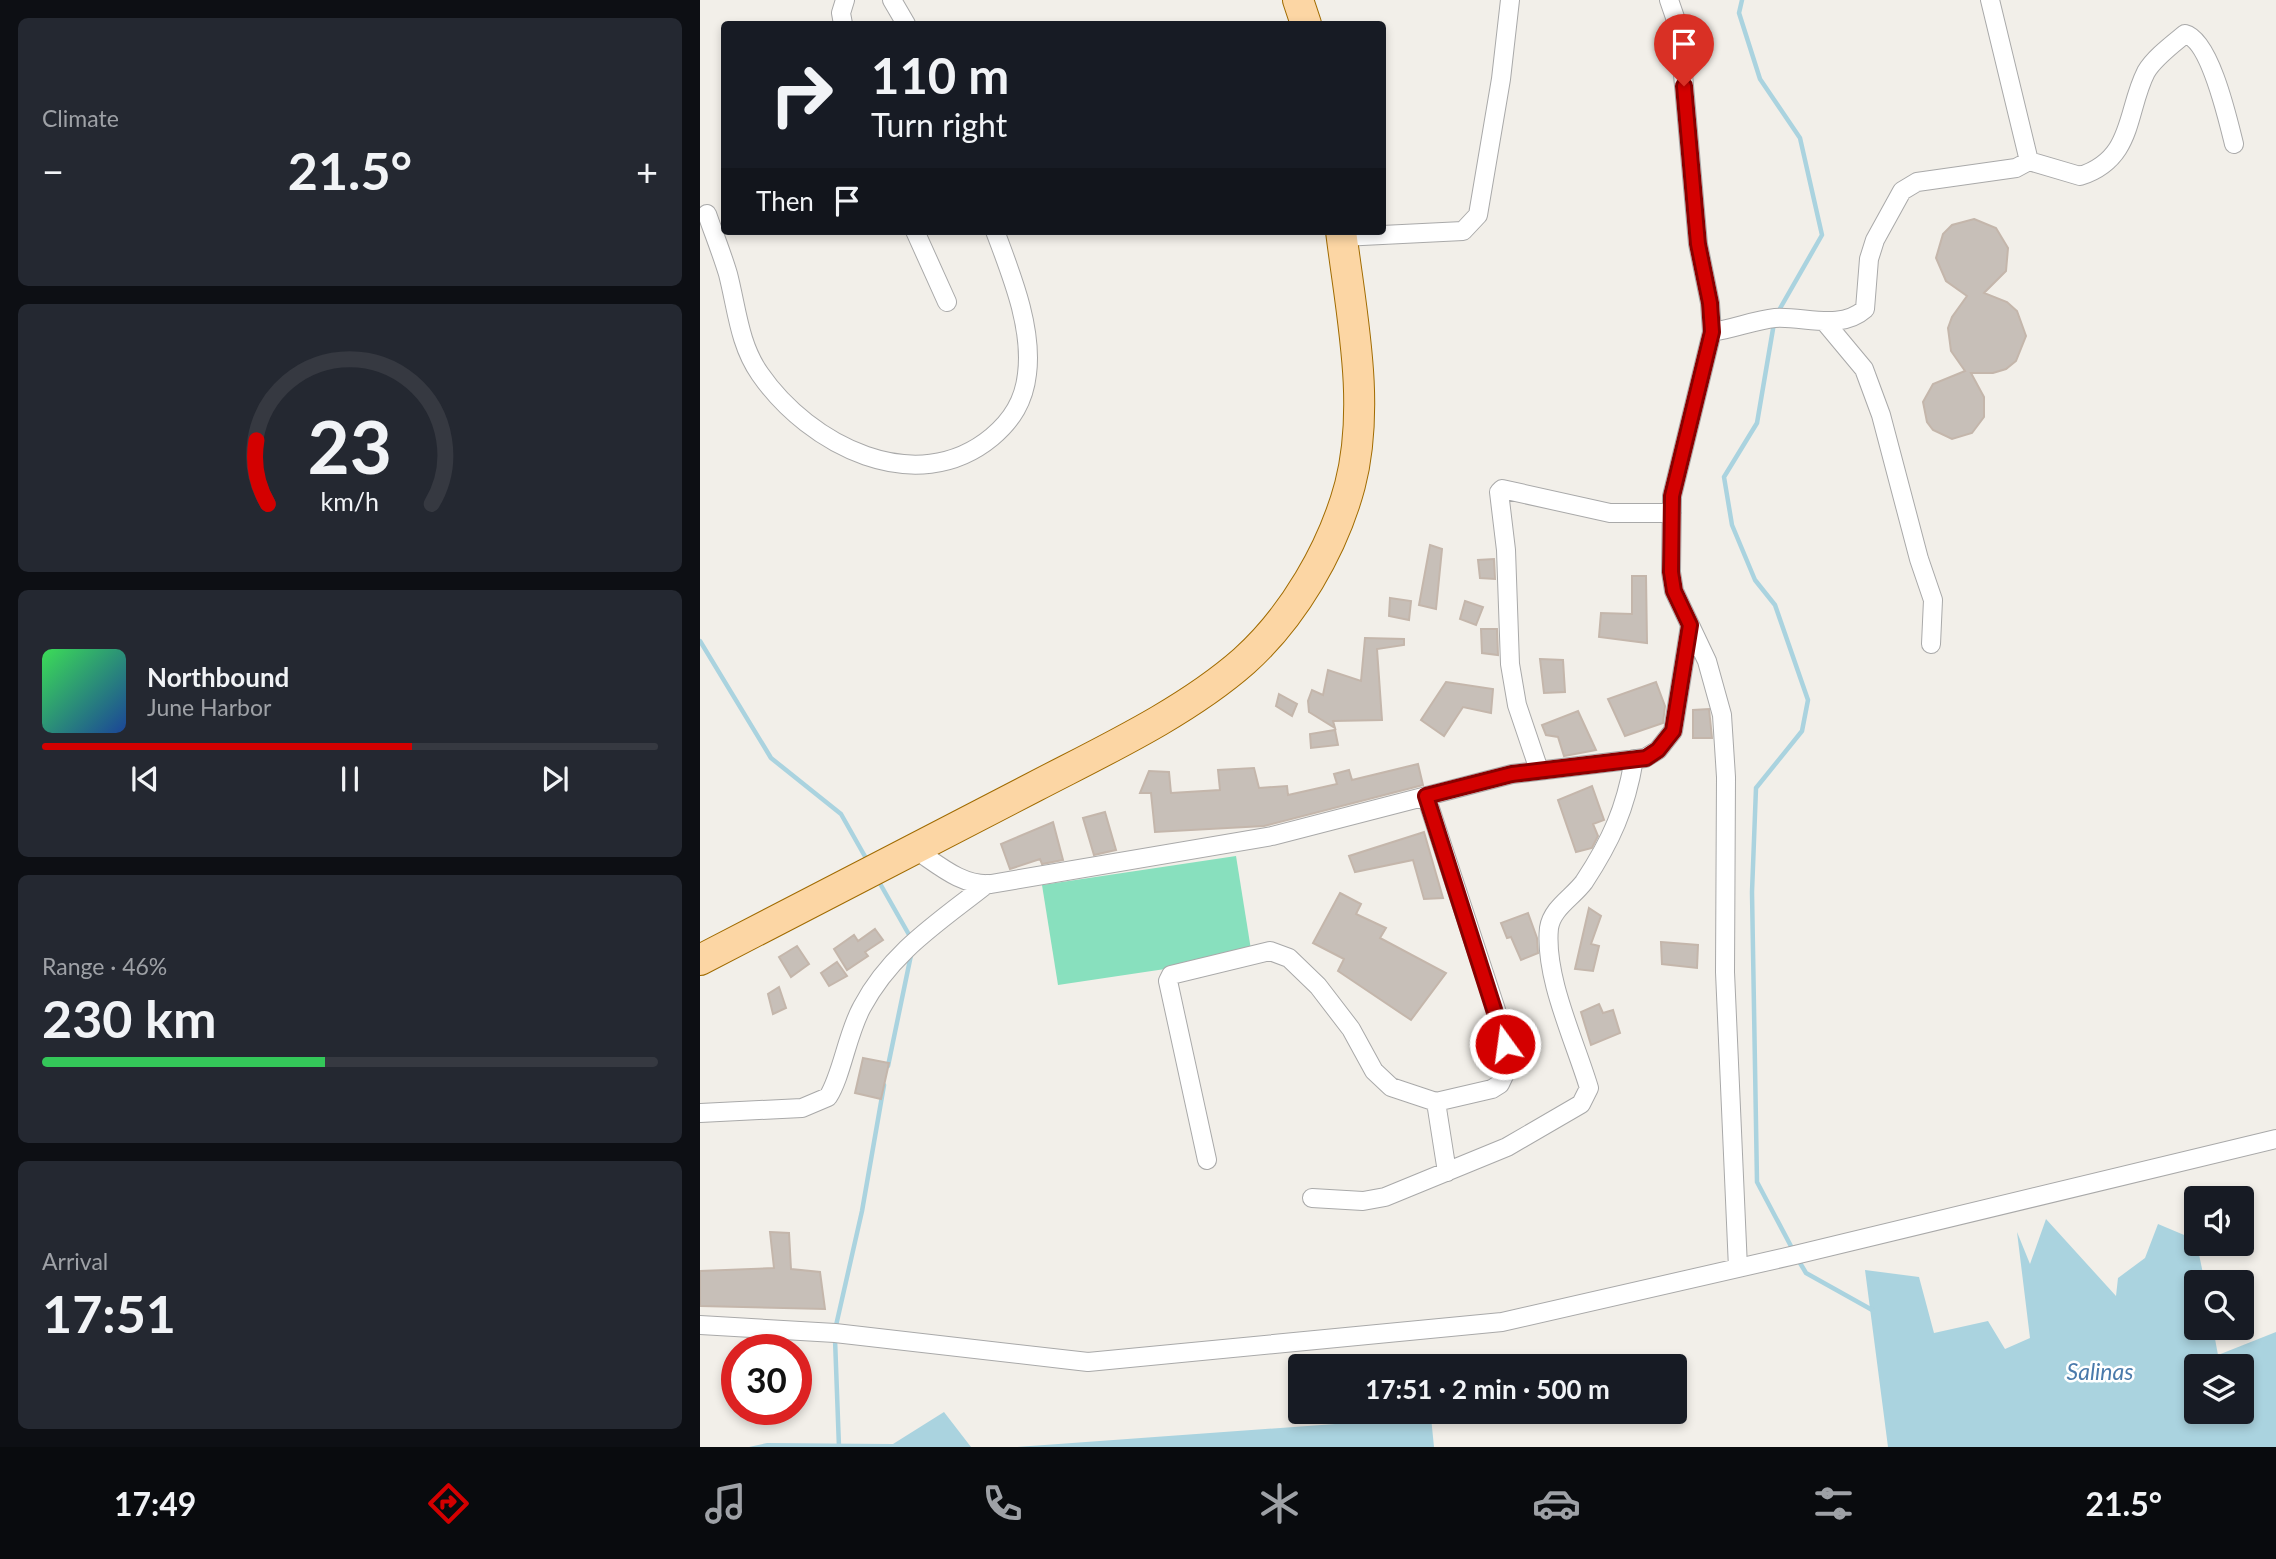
<!DOCTYPE html>
<meta charset="utf-8">
<style>
:root{--surface:#171b24;--page:#242831;--text:#f1f3f6;--muted:#9ea1a6;--line:#363941;--accent:#d40000}
body{margin:0;font-family:Lato,sans-serif;background:var(--page);color:var(--text);height:100vh;display:flex;flex-direction:column;font-size:26px;white-space:nowrap}
*{box-sizing:border-box;margin:0}
p{font-size:23px;color:var(--muted)}
.icon{flex:none;width:38px;height:38px;fill:none;stroke:currentColor;stroke-width:2;stroke-linecap:round;stroke-linejoin:round}
.map{position:relative;flex:1;overflow:hidden}
.drawer{display:flex;flex-direction:column;gap:18px;padding:18px;background:#0d0f14;width:700px}
.drawer>*{flex:none}
.banner{position:absolute;left:21px;top:21px;width:665px;height:214px;border-radius:7px;box-shadow:0 4px 10px #0003;background:#171b24;color:var(--text);overflow:hidden}
.tools{position:absolute;left:1484px;top:1186px;display:grid;gap:14px}
.tools a{display:grid;place-items:center;width:70px;height:70px;border-radius:7px;background:var(--surface);box-shadow:0 4px 10px #0003;font-size:35px}
.speed{position:absolute;left:21px;top:1334px;display:flex;gap:14px;font-size:35px;font-weight:700;text-align:center}
.speed>*{display:grid;place-content:center;width:91px;height:91px;border-radius:50%;background:var(--surface);box-shadow:0 4px 10px #0003;line-height:1}
.speed .limit{border:10px solid #d22;background:#fff;color:#111}
.pin{position:absolute;display:grid;place-items:center;width:60px;height:60px;color:#fff;margin:-72px -30px;border-radius:50% 50% 50% 0;rotate:-45deg;box-shadow:0 0 7px #0007}
.pin .icon{rotate:45deg}
.me{position:absolute;width:77px;margin:-38px;rotate:346deg;stroke-linejoin:round;filter:drop-shadow(0 0 5px #0008)}
.turn{display:flex;align-items:center;gap:24px;height:147px;padding:0 35px;font-size:32px}
.turn .icon{width:91px;height:91px;stroke-width:2.5}
.turn b{display:block;font-size:49px;line-height:60px}
.then{display:flex;align-items:center;height:66px;padding:0 35px;background:#0003;gap:14px;font-size:26px}
.big{font-size:52px;font-weight:700;line-height:1.1}
.drawer .widget{flex:1;display:flex;flex-direction:column;justify-content:center;gap:10px;min-width:0;padding:0 24px;border-radius:10px;background:var(--page)}
.drawer .dial{align-items:center;gap:0}
.dial svg{height:182px;overflow:visible;fill:none;stroke:var(--line);stroke-width:7;stroke-linecap:round;text-anchor:middle}
.dial text{fill:var(--text);stroke:none}
.song{display:flex;align-items:center;gap:21px}
.cover{width:84px;height:84px;border-radius:10px;background:linear-gradient(135deg,hsl(130 70% 55%),hsl(220 70% 35%))}
.played{height:7px;border-radius:4px;background:linear-gradient(90deg,var(--accent) 60%,var(--line) 60%)}
.keys{display:flex;justify-content:space-around;direction:ltr}
.heat{display:flex;justify-content:space-between;align-items:center;font-size:38px;direction:ltr}
.charge{height:10px;border-radius:5px;background:linear-gradient(90deg,#34c759 46%,var(--line) 0)}
.trip{position:absolute;left:588px;top:1354px;width:399px;height:70px;border-radius:7px;background:var(--surface);box-shadow:0 4px 10px #0003;font-weight:700;line-height:70px;text-align:center}
.menu{display:flex;height:112px;justify-content:space-around;align-items:center;background:#090b0e;color:var(--muted)}
.menu .icon{width:49px;height:49px}
.menu .selected{color:var(--accent)}
.menu b{font-size:32px;color:var(--text)}
main{display:flex;flex:1;min-height:0}
.map>svg:first-child{display:block}
.pitch{fill:#88e0be}
.water{fill:#aad3df;fill-rule:evenodd}
.lines{fill:none;stroke-linecap:round;stroke-linejoin:round}
.stream{stroke:#aad3df;stroke-width:4.5}
.building{fill:#c7bfb8;stroke:#c4b6ab;stroke-width:2}
.minor-casing{stroke:#a9a9a9;stroke-width:20}
.primary-casing{stroke:#a06b00;stroke-width:32}
.minor{stroke:#fff;stroke-width:18}
.primary{stroke:#fcd6a4;stroke-width:30}
.route-casing{stroke:#8a0000;stroke-width:18}
.route{stroke:#d40000;stroke-width:12}
.labels{text-anchor:middle;dominant-baseline:central;stroke-width:5;stroke-linejoin:round;paint-order:stroke}
.water-label{font-size:23px;font-style:italic;fill:#4a7aab;stroke:#fff}
</style>
<main>
<section class="drawer">
<div class="widget"><p>Climate</p>
<div class="heat"><a>−</a><b class="big">21.5°</b><a>+</a></div>
</div>
<div class="widget dial"><svg viewBox="0 0 100 80">
<path d="M14 69A42 42 0 1 1 86 69"/>
<path d="M14 69A42 42 0 0 1 9 41" stroke="#d40000"/>
<text x="50" y="56" font-size="32" font-weight="700">23</text>
<text x="50" y="72" font-size="11">km/h</text>
</svg></div>
<div class="widget">
<div class="song"><i class="cover"></i><div><b>Northbound</b><p>June Harbor</p></div></div>
<div class="played"></div>
<div class="keys"><svg class="icon" aria-label="previous" viewBox="0 0 24 24"><path d="M18 5L8 12l10 7zM5 5v14"/></svg><svg class="icon" aria-label="pause" viewBox="0 0 24 24"><path d="M8 5v14M16 5v14"/></svg><svg class="icon" aria-label="next" viewBox="0 0 24 24"><path d="M6 5l10 7-10 7zM19 5v14"/></svg></div>
</div>
<div class="widget"><p>Range · 46%</p><b class="big">230 km</b><div class="charge"></div></div>
<div class="widget"><p>Arrival</p><b class="big">17:51</b></div>
</section>
<div class="map">
<svg width="1576" height="1447" viewBox="0 0 1576 1447">
<rect width="100%" height="100%" fill="#f2efe9"/>
<path class="pitch" d="M536 856 552 956 358 985 342 885Z"/>
<path class="water" d="M1346 1219 1416 1296 1418 1278 1445 1258 1458 1224 1496 1240 1505 1283H1496V1328H1513L1518 1355 1576 1332V1447H1188L1165 1270 1219 1277 1234 1333 1288 1321 1305 1349 1330 1338 1317 1232 1330 1264ZM1496 1367H1542V1412H1496Z
M244 1412 271 1447H49L67 1443 193 1444Z
M731 1417 734 1447H317Z"/>
<g class="lines">
<path class="stream" d="M1042 0 1039 13 1060 79 1100 138 1122 235 1078 312
M1074 323 1057 423 1024 477 1032 525 1055 580 1075 605 1108 700 1102 731 1056 788 1052 892 1057 1182 1093 1250
M0 641 71 758 141 814 167 860
M178 880 212 940
M188 1066 211 955
M1097 1258 1106 1273 1174 1311
M135 1330 162 1211 184 1085
M135 1339 139 1447"/>
</g>
<path class="building" d="M1274 219 1296 228 1308 248 1306 271 1284 293 1307 302 1317 311 1326 336 1316 361 1306 369 1293 373H1271L1284 397V417L1272 433 1252 439 1233 430 1227 422 1223 402 1233 384 1265 371 1251 351 1248 328 1252 317 1267 296 1246 281 1236 258 1243 234 1252 225Z
M730 545 742 549 736 609 719 605Z
M794 559 795 579 780 578 778 560Z
M932 576H946L947 643 899 637 901 613 932 614Z
M690 598 711 601 709 620 689 616Z
M765 601 783 607 776 625 760 619Z
M781 629H797L798 655 782 653Z
M665 638 704 639V645L677 649 682 720 633 721 635 728 609 712 608 701 612 690 623 695 628 670 661 681Z
M840 659 863 660 865 692 844 693Z
M746 682 793 689 791 713 763 707 744 736 721 720Z
M956 682 965 706 963 723 925 736 908 699Z
M579 694 597 704 592 716 576 706Z
M1009 709 1012 738H993V710Z
M878 711 896 750 864 756 858 737 846 735 842 725Z
M635 730 638 745 611 748 610 734Z
M718 764 723 785 564 826 455 832 451 793H440L449 771 469 772 471 793 520 790 518 770 554 768 559 788 587 786 588 795 637 784 634 774 649 770 652 780Z
M892 786 904 820 893 824 898 836 892 848 876 852 858 800Z
M405 812 416 850 394 855 383 818Z
M353 822 363 860 342 864 340 859 310 869 301 844Z
M724 832 743 898 724 899 713 860 655 872 649 856Z
M640 893 661 904 656 914 686 928 680 938 746 973 711 1020 638 971 644 959 613 943Z
M889 908 901 916 891 944 899 946 893 971 875 969Z
M828 913 837 938 838 953 821 960 811 937 807 938 801 923Z
M175 929 183 940 165 952 168 956 147 970 134 949 154 935 158 941Z
M961 942 998 945 997 968 962 964Z
M97 946 109 964 91 977 79 957Z
M137 962 147 976 129 986 121 973Z
M79 987 86 1008 73 1014 68 994Z
M899 1004 903 1013 913 1010 920 1033 891 1045 881 1012Z
M163 1058 189 1063 181 1099 155 1093Z
M70 1232 89 1233 91 1269 120 1272 125 1309 0 1306V1271L74 1268Z"/>
<g class="lines">
<g class="minor-casing">
<path id="minor" d="M192 0 206 24
M969 0 979 29 998 244 1010 303 1012 332
M143 24 141 13 145 0
M1329 161 1380 176C1434 159 1426 111 1446 72 1454 58 1473 44 1485 34 1510 40 1528 120 1534 144
M7 214C14 234 22 254 28 274 37 309 39 344 60 374 109 445 216 500 292 437 312 420 324 401 327 374 333 327 311 274 295 231
M215 231 247 302
M642 237 763 231 778 215 801 79 810 0
M1124 321 1164 369 1181 415 1219 559 1233 600 1231 644
M839 770 817 705 810 664 806 550 799 492 802 489 910 513H972
M216 850C240 866 262 886 291 884L572 836 812 774 945 758 958 750 973 731 990 625
M736 1102 747 1172
M0 1113 102 1108 128 1097C142 1075 147 1034 162 1007 191 952 239 922 287 884
M507 1160 468 981 471 975 570 951 589 958 618 986 651 1029 674 1071 691 1087 736 1102 792 1089 800 1084 809 1065 800 1022 726 796
M612 1198 663 1201 685 1197 807 1147 881 1104 889 1088C875 1041 844 977 849 928 852 908 873 897 884 882 911 841 926 808 934 759
M1038 1268 1025 972 1026 777 1022 715 1007 661 974 591 971 572 972 496 1012 332C1033 329 1055 320 1075 318 1105 316 1140 331 1165 309L1169 259 1175 240 1202 191 1217 182 1316 168 1329 161 1290 0
M0 1325 135 1333 388 1362 802 1322 1095 1255 1576 1139"/>
</g>
<g class="primary-casing">
<path id="primary" d="M598 0 606 24
M0 960C111 902 223 845 334 787 403 751 485 713 544 661 593 617 633 549 650 485 671 404 651 313 641 231"/>
</g>
<use href="#minor" class="minor"/>
<use href="#primary" class="primary"/>
</g>
<g class="lines">
<g class="route-casing">
<path id="route" d="M805 1044 726 796 812 774 946 758 958 750 973 731 990 625 974 591 971 572 972 496 1012 332 1010 303 998 244 984 86"/>
</g>
<use href="#route" class="route"/>
</g>
<g class="labels">
<g class="water-label">
<text x="1400" y="1371">Salinas</text>
</g>
</g>
</svg>
<div class="tools">
<a><svg class="icon" aria-label="sound" viewBox="0 0 24 24"><path d="M4 9h4l5-4v14l-5-4H4zM17 9q2 3 0 6"/></svg></a>
<a><svg class="icon" aria-label="search" viewBox="0 0 24 24"><circle cx="10" cy="10" r="6"/><path d="M15 15l6 6"/></svg></a>
<a><svg class="icon" aria-label="layers" viewBox="0 0 24 24"><path d="M12 4l9 5-9 5-9-5zM3 14l9 5 9-5"/></svg></a>
</div>
<div class="speed"><div class="limit">30</div></div>
<div class="pin" style="left:984px;top:86px;background:#d93025"><svg class="icon" aria-label="arrive" viewBox="0 0 24 24"><path d="M6 21V4h12l-3 4 3 4H6"/></svg></div>
<svg class="me" style="left:805px;top:1044px" viewBox="-20 -20 40 40"><circle r="17" fill="#d40000" stroke="#fff" stroke-width="3"/><path d="M0-11L8 9 0 5-8 9z" fill="#fff"/></svg>
<div class="trip">17:51 · 2 min · 500 m</div>
<div class="banner">
<div class="turn"><svg class="icon" aria-label="right" viewBox="0 0 24 24"><path d="M7 20v-9h11M14 6l5 5-5 5"/></svg><div><b>110 m</b>Turn right</div></div>
<div class="then">Then<svg class="icon" aria-label="arrive" viewBox="0 0 24 24"><path d="M6 21V4h12l-3 4 3 4H6"/></svg></div>
</div>
</div>
</main>
<nav class="menu">
<b>17:49</b>
<svg class="icon selected" aria-label="directions" viewBox="0 0 24 24"><path d="M12 3l9 9-9 9-9-9zM9 14v-3h6M13 9l2 2-2 2"/></svg>
<svg class="icon" aria-label="music" viewBox="0 0 24 24"><path d="M9 18V5l10-2v13"/><circle cx="6" cy="18" r="3"/><circle cx="16" cy="16" r="3"/></svg>
<svg class="icon" aria-label="phone" viewBox="0 0 24 24"><path d="M5 4h4l2 5-3 2q2 4 5 5l2-3 5 2v4C11 20 4 13 5 4z"/></svg>
<svg class="icon" aria-label="climate" viewBox="0 0 24 24"><path d="M12 3v18M4 7l16 10M4 17L20 7"/></svg>
<svg class="icon" aria-label="car" viewBox="0 0 24 24"><path d="M5 17H2v-5l4-1 3-4h7l3 4 3 1v5h-3M9 17h6M6 11h13"/><circle cx="7" cy="17" r="2"/><circle cx="17" cy="17" r="2"/></svg>
<svg class="icon" aria-label="filters" viewBox="0 0 24 24"><path d="M4 7h16M4 17h16"/><circle cx="9" cy="7" r="2"/><circle cx="15" cy="17" r="2"/></svg>
<b>21.5°</b>
</nav>
